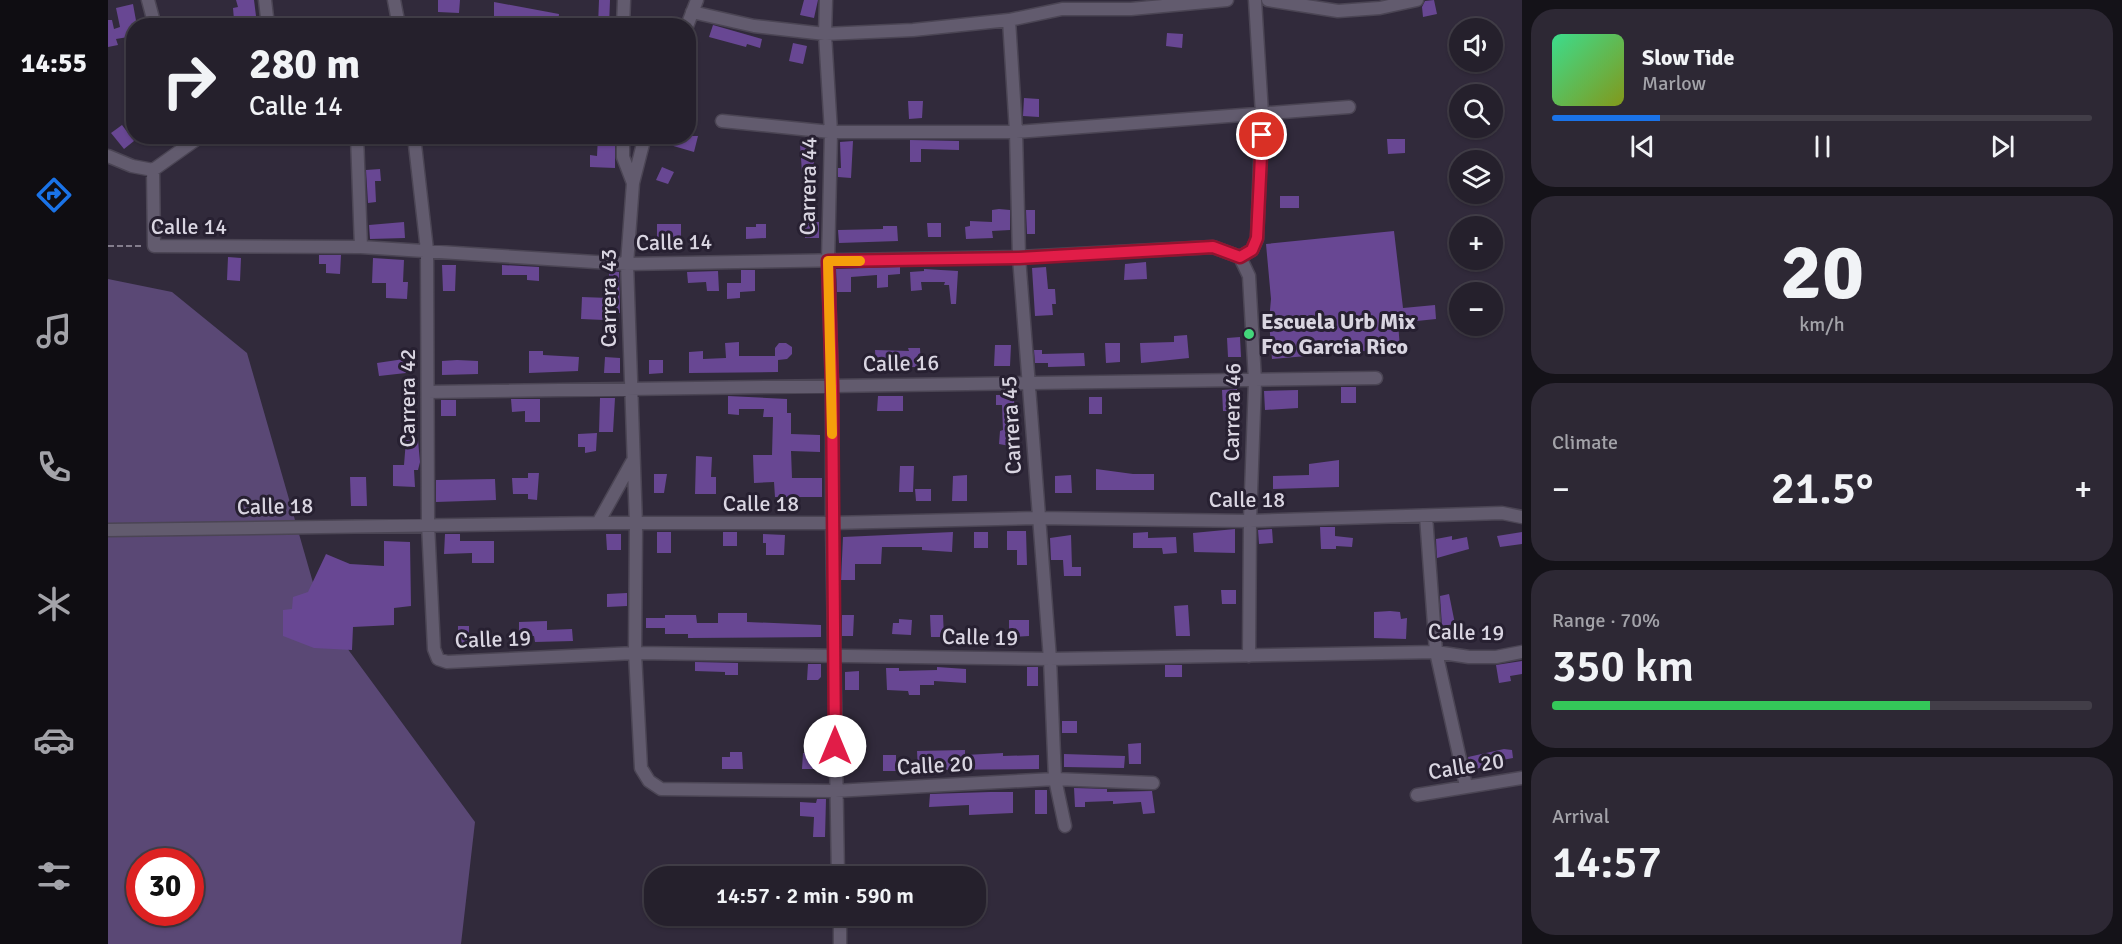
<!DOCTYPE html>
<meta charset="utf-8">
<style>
:root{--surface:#25202c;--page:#2d2834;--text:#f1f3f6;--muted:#a3a3a9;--line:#423e48;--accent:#1a73e8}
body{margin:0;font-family:Signika,sans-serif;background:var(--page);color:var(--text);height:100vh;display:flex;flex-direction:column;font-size:22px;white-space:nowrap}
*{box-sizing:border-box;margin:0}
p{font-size:20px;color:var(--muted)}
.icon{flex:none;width:33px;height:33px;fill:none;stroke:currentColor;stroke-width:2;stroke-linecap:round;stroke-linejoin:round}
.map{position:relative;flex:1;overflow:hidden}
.side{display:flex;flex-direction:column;gap:9px;padding:9px;background:#141218;width:600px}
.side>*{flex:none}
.top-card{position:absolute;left:18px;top:18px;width:570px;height:126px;border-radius:24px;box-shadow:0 2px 4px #0004,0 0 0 2px var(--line);background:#25202c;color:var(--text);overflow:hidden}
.controls{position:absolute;left:1341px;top:18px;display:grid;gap:12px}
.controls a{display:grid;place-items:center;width:54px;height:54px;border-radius:50%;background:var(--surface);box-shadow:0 2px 4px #0004,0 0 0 2px var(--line);font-size:30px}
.speed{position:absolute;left:18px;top:848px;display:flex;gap:12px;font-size:30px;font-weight:700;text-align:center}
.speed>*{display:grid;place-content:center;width:78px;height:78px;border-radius:50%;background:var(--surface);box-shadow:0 2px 4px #0004,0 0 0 2px var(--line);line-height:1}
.speed .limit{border:9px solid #d22;background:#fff;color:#111}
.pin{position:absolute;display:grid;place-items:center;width:51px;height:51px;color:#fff;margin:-26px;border:3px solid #fff;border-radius:50%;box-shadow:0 2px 6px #0007}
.me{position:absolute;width:66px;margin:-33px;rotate:0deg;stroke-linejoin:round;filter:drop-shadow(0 0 4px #0008)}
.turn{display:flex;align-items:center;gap:21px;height:126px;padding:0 24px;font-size:27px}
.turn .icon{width:78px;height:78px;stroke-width:2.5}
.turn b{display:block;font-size:42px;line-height:51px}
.big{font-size:45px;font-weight:600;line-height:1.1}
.side .widget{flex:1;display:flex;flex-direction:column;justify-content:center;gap:9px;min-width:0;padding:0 21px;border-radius:24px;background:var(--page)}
.side .dial{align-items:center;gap:0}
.dial b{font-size:78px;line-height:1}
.song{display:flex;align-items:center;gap:18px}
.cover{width:72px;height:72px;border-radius:9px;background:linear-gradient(135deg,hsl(150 70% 55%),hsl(70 70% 35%))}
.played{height:6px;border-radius:3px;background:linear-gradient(90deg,var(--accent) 20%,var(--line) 20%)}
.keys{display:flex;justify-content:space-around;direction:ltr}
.heat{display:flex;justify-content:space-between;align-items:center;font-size:33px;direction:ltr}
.charge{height:9px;border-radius:4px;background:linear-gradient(90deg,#34c759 70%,var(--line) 0)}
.trip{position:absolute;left:536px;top:866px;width:342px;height:60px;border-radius:24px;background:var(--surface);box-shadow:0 2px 4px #0004,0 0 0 2px var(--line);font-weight:600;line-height:60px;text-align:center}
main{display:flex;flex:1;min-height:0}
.dock{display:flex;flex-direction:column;width:108px;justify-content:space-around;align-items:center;background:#0f0d12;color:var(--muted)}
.dock .icon{width:42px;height:42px}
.dock .selected{color:var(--accent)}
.dock b{font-size:27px;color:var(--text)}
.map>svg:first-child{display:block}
.green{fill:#5a4875;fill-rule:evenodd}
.building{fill:#684793}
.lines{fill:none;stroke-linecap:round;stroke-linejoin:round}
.minor-casing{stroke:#4b4554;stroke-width:15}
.path{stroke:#847e8d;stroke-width:2;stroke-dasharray:6 3;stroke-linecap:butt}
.minor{stroke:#625b6e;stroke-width:12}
.route-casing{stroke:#92132f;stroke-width:15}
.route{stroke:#e11d48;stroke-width:10}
.slow{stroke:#f59e0b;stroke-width:10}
.poi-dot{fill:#43d77b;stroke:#272031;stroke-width:2}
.labels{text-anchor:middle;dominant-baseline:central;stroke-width:6;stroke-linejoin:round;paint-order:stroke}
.street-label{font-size:22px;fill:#d9d5e1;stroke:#272031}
.poi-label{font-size:22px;font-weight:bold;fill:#d9d5e1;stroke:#272031;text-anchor:start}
</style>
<main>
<nav class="dock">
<b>14:55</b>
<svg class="icon selected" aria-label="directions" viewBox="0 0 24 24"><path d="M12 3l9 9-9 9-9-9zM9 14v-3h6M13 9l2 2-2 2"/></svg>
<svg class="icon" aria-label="music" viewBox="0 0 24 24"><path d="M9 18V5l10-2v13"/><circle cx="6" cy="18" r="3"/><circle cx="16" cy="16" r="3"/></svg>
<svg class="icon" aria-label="phone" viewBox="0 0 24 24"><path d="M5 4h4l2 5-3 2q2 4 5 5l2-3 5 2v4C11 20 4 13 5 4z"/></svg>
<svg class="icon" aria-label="climate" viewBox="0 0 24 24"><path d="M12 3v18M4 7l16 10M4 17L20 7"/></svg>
<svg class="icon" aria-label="car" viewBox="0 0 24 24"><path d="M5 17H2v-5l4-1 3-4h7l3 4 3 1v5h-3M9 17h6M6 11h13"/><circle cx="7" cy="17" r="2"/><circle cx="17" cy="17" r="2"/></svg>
<svg class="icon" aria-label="filters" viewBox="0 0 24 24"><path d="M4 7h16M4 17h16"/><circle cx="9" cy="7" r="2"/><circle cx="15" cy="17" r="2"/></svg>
</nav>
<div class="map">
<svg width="1414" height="944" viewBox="0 0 1414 944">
<rect width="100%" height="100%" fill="#312a3b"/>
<path class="green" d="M0 279 64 292 139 353 214 614 367 822 353 944H0ZM32 861H82V912H32Z"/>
<path class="building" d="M128 0H146L148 16 126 20 125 8 130 7Z
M330 0H352L351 13 330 12Z
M491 0H502L501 26H490Z
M696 0H710L706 18 692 15Z
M1326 0 1329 14 1315 17 1314 7 1317 1Z
M386 2 451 14 450 25 386 18Z
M25 4 29 26H26V36L8 39 10 45 0 47V20H4L6 29 12 27 8 8Z
M605 25 654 39 652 48 639 44 638 47 601 37Z
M1059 33 1075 34 1074 48 1058 46Z
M685 43 699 46 695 64 681 61Z
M916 98 931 99V117L915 116Z
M800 101H815L814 118 801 119Z
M14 125 26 141 16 149 3 133Z
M490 136H507V168L482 167V155L489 156Z
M565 136H590L586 152 562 145Z
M1279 139H1297V153L1280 154Z
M802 140 851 141V150L813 149V162H802Z
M745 141 743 178 730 177V168H733L732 142Z
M692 145 705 146 707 186H695Z
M554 167 566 172 560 184 548 180Z
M272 169 273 181H267L268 202 260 203 258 170Z
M1172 196H1191V208H1172Z
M891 209 902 210V230L884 231 885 238 858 239 857 227 862 226V221L884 222V210Z
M918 210H927V234H919Z
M296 222 297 238 262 239 261 225Z
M697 222H711V238H697Z
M819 223H833V237H820Z
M549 224H573V238H549Z
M648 224H658V238L638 239V227H648Z
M775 226H789L790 241 731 243 730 230 775 229Z
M1286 231 1295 308 1327 305 1328 319 1290 323 1292 348 1164 359 1161 321 1163 299 1158 244Z
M211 255H233L232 274 218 273V264H211Z
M120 257 133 258 132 281 119 280Z
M265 258 296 260 295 282H300L299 299 278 298V283H264Z
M1038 262 1039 279 1016 280 1017 264Z
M334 265H348L347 291H335Z
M394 265 431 267V281L419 280V275H394Z
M792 267V274L780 275V287L769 288V275L743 277V292H729L728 269Z
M938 267 940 289H947L948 304H944L945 315 927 316 924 268Z
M816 269 850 271 848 304H843L841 285H836L837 282H813L814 290 803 291 802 272 816 271Z
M633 270H647V291L632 292V298L619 299V283H633Z
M501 271 511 272 512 313 496 312V320L473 319 474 297 501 298Z
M610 271 611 291H599L598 282 580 283 579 272Z
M1079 335 1081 358 1033 363 1032 343 1066 342V336Z
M1132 337 1133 357H1120L1119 338Z
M631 342V356H667V348L671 343H678L684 347V354L679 359 670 360V372L581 373V352L595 351V359L618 358 617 343Z
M997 343H1012V362L998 363Z
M887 345H903L902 366H886Z
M800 348H812L813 367H768L767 350 801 351Z
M926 350H934V354L976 353 977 366 940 367V363H927Z
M421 351H435V355L471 357 470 371 421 373Z
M497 357 512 358V373H496Z
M296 359 298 373 271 376 269 363Z
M349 360 370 361V374L334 375V361Z
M541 360H555V373L541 374Z
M1233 387H1248V403H1233Z
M1129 389V411H1115L1114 390Z
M1190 390V408L1157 410 1156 391Z
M888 395H906L907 447 891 444 892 431 895 430 894 405H888Z
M620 396 679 399V413H683V434L712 435V452L683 451 684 478H714V497H667L666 482 646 483 645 455H664L665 417H655L656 409H631V415L620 414Z
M770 396H795V411H769Z
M981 397H994V414H981Z
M492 398H507L505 432H491Z
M403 399H432V422H417V411L404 412Z
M333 400H348V416H333Z
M489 433 488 451 477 453V447H470V434Z
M298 440H310L312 462 310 470H306L307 487 285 486V465H296Z
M588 456 604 457 603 477H608V494H587Z
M1231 460V487L1165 489V476L1201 475V464Z
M792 466H806L805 492H791Z
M988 469 1025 474H1046V490H988Z
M420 473H431L429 500 420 499V494H405L404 478H420Z
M546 474H559L556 493H546Z
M859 475V501H844L845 476Z
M963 475 964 493H947V476Z
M242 477H258L259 506H243Z
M387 479 388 500 328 502V480Z
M807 489H823V501H808Z
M1212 527H1227V536L1245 538 1244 547 1228 546V549H1213Z
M1127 529V553L1086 552 1085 533Z
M1164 529 1165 543 1151 544 1150 530Z
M899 531H918L919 565H909V550H899Z
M549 532H563V553H549Z
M615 532H629V546H615Z
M845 532 844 552 814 550V547H774L773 564H747V580H733L735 537Z
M866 532H880V548H866Z
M1040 532V538L1068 537 1069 553 1055 554 1054 548H1025V533Z
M1414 532V544L1392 547 1389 536Z
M337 534H352V541H386V563H364V553L336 554Z
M498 534H513V550H499Z
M655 534 677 535 676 555H658V543H655Z
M963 535 964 567H973V576H956L955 560H943L942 538Z
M1344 536V540L1359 537 1361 549 1329 558 1328 539Z
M276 541 302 542 303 606 286 608V625L245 627 244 650 206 648 175 636V610L184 609 185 597 200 592 218 554 242 564 276 566Z
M1113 590H1128V604H1114Z
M519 593V606L499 607V594Z
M1341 594 1347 624 1334 626 1332 596Z
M1080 605 1082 636H1068L1066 606Z
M1282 611 1292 612 1293 619 1299 618 1298 639 1266 638V612Z
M610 613H639V622L713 625V637L580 638V634H557V628H538V618H557V615H588L589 623H610Z
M734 615H746L745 636H734Z
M822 615H835L836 637H823Z
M791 619 804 620 803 635 784 634 785 623H791Z
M901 620H921V636L901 637Z
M439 621V630L464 629 465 641 427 642 426 636 411 637V622Z
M350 626H361V643H350Z
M1414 661V674L1402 676 1403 681 1391 683 1388 665Z
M587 662 630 663V675H617V672L587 671Z
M700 664H713V677L710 680H699Z
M1057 665H1074V677H1057Z
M829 667 858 669V683L826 681V685H812V695H801L800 691 779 690 778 668H791V671L829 670Z
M919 667H930V686H919Z
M751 671V690H737V672Z
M954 721H969V733H954Z
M1033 743V764H1021L1020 744Z
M1396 749 1404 750 1405 758 1384 762 1385 765 1363 770 1360 757Z
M857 750V755L895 753V756L931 755V769L810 770 809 751Z
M622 752H634L635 769H614V757H622Z
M695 753 710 754V769H694Z
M956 754 1017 756 1016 768 956 767Z
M775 755H788V771H775Z
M966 788 999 789V792L1044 791 1047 813 1035 814 1033 802 1005 804V801L977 802V807H967Z
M927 790H939V814H927Z
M882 792H905V813L861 815V805L821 807 822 794Z
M709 799H718L717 837H705L706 817 692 816V802L708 803Z"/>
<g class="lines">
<g class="minor-casing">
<path id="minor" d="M40 0 47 26
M157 0 160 26
M286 0 291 26
M718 0 717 34 723 132 720 262 724 386V523L730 876
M1160 0 1230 11 1272 8 1309 0
M584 12 646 26 717 34 805 30 901 20 954 9H1023L1119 0
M901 20 908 132 911 257 942 659 947 779 957 826
M314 26H351
M515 26 516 0
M579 26 589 0
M614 121 723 132H908L1241 107
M249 136 253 247
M306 136 319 250 320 524 326 649 330 659 339 662 527 653 942 659 1328 652 1361 657H1388L1414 652
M515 136V157L525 183 519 264 528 525 527 653 533 768 541 781 553 789 727 791 947 779 1045 783
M0 156 24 166 45 170 93 136
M45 170 46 246 253 247 519 264 911 257 1105 247 1132 257
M525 183 537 136
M1132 257 1141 276 1147 381 1142 521 1141 656
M1132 257 1144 250 1149 239 1154 114 1147 0
M320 392 1268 378
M1318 516 1328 652 1358 786
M490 523 524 462
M0 530 490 523H724L929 518 1142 521 1394 513 1414 517
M1309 795 1414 778
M543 887H546
M732 915V944"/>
</g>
<path class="path" d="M0 246H36"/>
<use href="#minor" class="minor"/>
</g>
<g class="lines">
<g class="route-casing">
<path id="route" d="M727 746 724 386 720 261 911 258 1105 247 1132 257 1144 250 1149 238 1154 135"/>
</g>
<use href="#route" class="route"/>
<path class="slow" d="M724 434 720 261H752"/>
</g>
<circle class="poi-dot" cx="1141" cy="334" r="6"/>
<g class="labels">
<g class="street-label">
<text transform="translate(700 186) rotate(-89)">Carrera 44</text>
<text x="81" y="226">Calle 14</text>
<text transform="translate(566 242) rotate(-1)">Calle 14</text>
<text transform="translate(500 298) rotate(-90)">Carrera 43</text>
<text transform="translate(793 363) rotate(-1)">Calle 16</text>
<text transform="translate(299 398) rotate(-90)">Carrera 42</text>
<text transform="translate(1124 412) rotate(-89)">Carrera 46</text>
<text transform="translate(903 425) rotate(-93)">Carrera 45</text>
<text x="1139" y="499">Calle 18</text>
<text x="653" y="503">Calle 18</text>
<text transform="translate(167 506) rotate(-1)">Calle 18</text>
<text transform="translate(1358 632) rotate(1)">Calle 19</text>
<text transform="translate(872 637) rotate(1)">Calle 19</text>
<text transform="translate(385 639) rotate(-2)">Calle 19</text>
<text transform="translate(827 765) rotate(-3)">Calle 20</text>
<text transform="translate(1358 766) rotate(-9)">Calle 20</text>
</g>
<g class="poi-label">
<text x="1153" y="321">Escuela Urb Mix<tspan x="1153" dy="25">Fco Garcia Rico</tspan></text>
</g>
</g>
</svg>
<div class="controls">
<a><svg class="icon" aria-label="sound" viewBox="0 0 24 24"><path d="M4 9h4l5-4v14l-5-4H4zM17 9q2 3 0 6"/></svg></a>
<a><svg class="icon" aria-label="search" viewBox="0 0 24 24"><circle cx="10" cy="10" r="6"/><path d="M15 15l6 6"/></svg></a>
<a><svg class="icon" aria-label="layers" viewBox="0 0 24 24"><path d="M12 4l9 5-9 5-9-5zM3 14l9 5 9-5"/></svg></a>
<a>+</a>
<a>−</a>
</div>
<div class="speed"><div class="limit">30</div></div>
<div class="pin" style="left:1154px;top:135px;background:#d93025"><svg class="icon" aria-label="arrive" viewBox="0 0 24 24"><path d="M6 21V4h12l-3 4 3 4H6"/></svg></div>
<svg class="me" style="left:727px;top:746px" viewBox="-20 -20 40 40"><circle r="19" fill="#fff"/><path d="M0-13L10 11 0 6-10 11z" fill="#e11d48"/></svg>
<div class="trip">14:57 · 2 min · 590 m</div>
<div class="top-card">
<div class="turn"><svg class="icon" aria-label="right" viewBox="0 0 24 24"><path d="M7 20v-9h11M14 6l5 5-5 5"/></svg><div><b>280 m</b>Calle 14</div></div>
</div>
</div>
<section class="side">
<div class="widget">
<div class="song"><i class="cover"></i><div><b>Slow Tide</b><p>Marlow</p></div></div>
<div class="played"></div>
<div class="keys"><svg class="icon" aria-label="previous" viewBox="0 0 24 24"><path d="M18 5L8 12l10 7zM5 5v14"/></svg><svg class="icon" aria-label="pause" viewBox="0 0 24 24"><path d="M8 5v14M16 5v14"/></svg><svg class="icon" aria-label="next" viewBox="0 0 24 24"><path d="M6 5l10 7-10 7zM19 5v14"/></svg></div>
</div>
<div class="widget dial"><b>20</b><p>km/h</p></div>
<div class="widget"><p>Climate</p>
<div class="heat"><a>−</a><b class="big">21.5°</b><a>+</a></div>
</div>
<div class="widget"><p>Range · 70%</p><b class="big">350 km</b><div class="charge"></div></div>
<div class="widget"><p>Arrival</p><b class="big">14:57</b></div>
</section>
</main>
